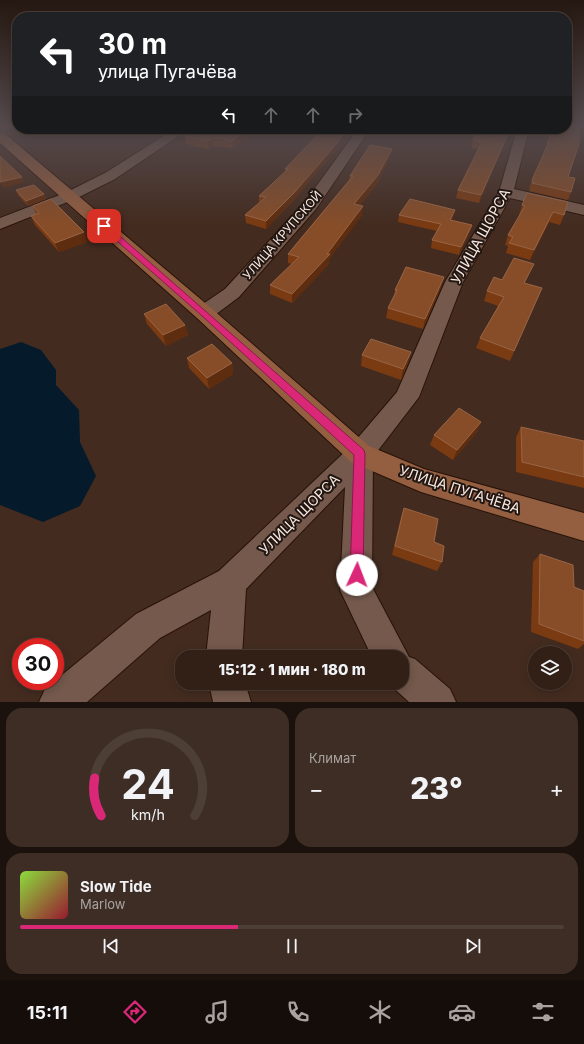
<!DOCTYPE html>
<html lang="ru">
<meta charset="utf-8">
<style>
:root{--surface:#322017;--page:#3d2d24;--text:#f1f3f6;--muted:#a8a3a1;--line:#4d3e36;--accent:#db2777}
body{margin:0;font-family:Inter,sans-serif;background:var(--page);color:var(--text);height:100vh;display:flex;flex-direction:column;font-size:15px;white-space:nowrap}
*{box-sizing:border-box;margin:0}
p{font-size:13px;color:var(--muted)}
.icon{flex:none;width:22px;height:22px;fill:none;stroke:currentColor;stroke-width:2;stroke-linecap:round;stroke-linejoin:round}
.map{position:relative;height:702px;overflow:hidden}
.details{display:flex;flex-direction:column;gap:6px;padding:6px;background:#1c120d;flex:1}
.details>*{flex:none}
.banner{position:absolute;left:12px;top:12px;width:560px;height:122px;border-radius:16px;box-shadow:0 2px 10px #0003,0 0 0 1px var(--line);background:#202124;color:#fff;overflow:hidden}
.controls{position:absolute;left:528px;top:646px;display:grid;gap:8px}
.controls a{display:grid;place-items:center;width:44px;height:44px;border-radius:50%;background:var(--surface);box-shadow:0 2px 10px #0003,0 0 0 1px var(--line);font-size:20px}
.speed{position:absolute;left:12px;top:638px;display:flex;gap:8px;font-size:20px;font-weight:700;text-align:center}
.speed>*{display:grid;place-content:center;width:52px;height:52px;border-radius:50%;background:var(--surface);box-shadow:0 2px 10px #0003,0 0 0 1px var(--line);line-height:1}
.speed .limit{border:6px solid #d22;background:#fff;color:#111}
.pin{position:absolute;display:grid;place-items:center;width:34px;height:34px;color:#fff;margin:-17px;border-radius:8px;box-shadow:0 2px 6px #0006}
.me{position:absolute;width:44px;margin:-22px;rotate:2deg;stroke-linejoin:round;filter:drop-shadow(0 0 3px #0008)}
.turn{display:flex;align-items:center;gap:14px;height:84px;padding:0 20px;font-size:18px}
.turn .icon{width:52px;height:52px;stroke-width:2.5}
.turn b{display:block;font-size:28px;line-height:34px}
.lanes{display:flex;align-items:center;height:38px;padding:0 20px;background:#0003;justify-content:center;gap:20px;direction:ltr}
.lanes .off{opacity:.35}
.big{font-size:30px;font-weight:800;line-height:1.1}
.details .card{flex:1;display:flex;flex-direction:column;justify-content:center;gap:6px;min-width:0;padding:0 14px;border-radius:16px;background:var(--page)}
.details .dial{align-items:center;gap:0}
.dial svg{height:104px;overflow:visible;fill:none;stroke:var(--line);stroke-width:7;stroke-linecap:round;text-anchor:middle}
.dial text{fill:var(--text);stroke:none}
.song{display:flex;align-items:center;gap:12px}
.cover{width:48px;height:48px;border-radius:6px;background:linear-gradient(135deg,hsl(90 70% 55%),hsl(350 70% 35%))}
.played{height:4px;border-radius:2px;background:linear-gradient(90deg,var(--accent) 40%,var(--line) 40%)}
.keys{display:flex;justify-content:space-around;direction:ltr}
.heat{display:flex;justify-content:space-between;align-items:center;font-size:22px;direction:ltr}
.details .tiles{flex:1;display:grid;gap:6px;grid-template-columns:1fr 1fr}
.card:last-child{grid-column:span 2}
.trip{position:absolute;left:175px;top:650px;width:234px;height:40px;border-radius:16px;background:var(--surface);box-shadow:0 2px 10px #0003,0 0 0 1px var(--line);font-weight:800;line-height:40px;text-align:center}
.menu{display:flex;height:64px;justify-content:space-around;align-items:center;background:#140d09;color:var(--muted)}
.menu .icon{width:28px;height:28px}
.menu .selected{color:var(--accent)}
.menu b{font-size:18px;color:var(--text)}
.map>svg:first-child{display:block}
.water{fill:#051b2b}
.lines{fill:none;stroke-linecap:round;stroke-linejoin:round}
.street-casing{stroke:#281308;stroke-width:2}
.secondary-casing{stroke:#281308;stroke-width:2}
.street{fill:#74594c;fill-rule:evenodd}
.secondary{fill:#945e40;fill-rule:evenodd}
.wall{fill:#7a3a12}
.shaded-wall{fill:#5e2c0e}
.building{fill:#874d28;stroke:#996545}
.route{fill:#db2777;stroke:#8e194d}
.labels{text-anchor:middle;dominant-baseline:central;stroke-width:4;stroke-linejoin:round;paint-order:stroke}
.far-street-label{font-size:12px;fill:#f8e8e0;stroke:#211611}
.street-label{font-size:14px;fill:#f8e8e0;stroke:#211611}
</style>
<div class="map">
<svg width="584" height="702" viewBox="0 0 584 702">
<rect width="100%" height="100%" fill="#432b1f"/>
<path class="water" d="M21 342 41 350 56 370V385L79 410 80 442 96 476 80 506 43 522 0 505V349Z"/>
<g class="lines">
<g class="street-casing">
<path id="street" d="M175 129H189L115 179 75 199 0 229V218L65 193 105 173Z
M358 129H370L316 209 239 297 211 318 204 320 197 318 194 313 197 308 225 289 304 203Z
M517 129H529L514 189 584 205V215L510 198 463 282 419 397 373 457 372 587 409 657 415 659 450 689 456 702H409L388 683H402V657H372L340 590 345 487 246 589 242 657H206L211 610 160 638 87 702H39L45 689 136 614 219 571 351 446 397 392 445 282 499 192Z
M209 683H245L251 702H213Z"/>
</g>
<g class="secondary-casing">
<path id="secondary" d="M0 132 4 133 211 308 369 446 424 469 584 513V541L421 492 351 462 197 318 0 143Z"/>
</g>
<use href="#street" class="street"/>
<use href="#secondary" class="secondary"/>
</g>
<path class="wall" d="M551 129H567L568 177 571 192 568 200 529 191 530 189 529 188 532 180 545 151H544L549 138Z
M249 134V136L233 148 217 146H213L209 149 186 144 185 137Z
M473 140 505 141 479 203 456 198 458 190 479 149 471 148Z
M337 149 294 200 266 229 246 223 245 215 259 203V196L285 172V169Z
M392 149 390 156 377 184 359 206 362 215 329 259V264L292 303 270 294V285L292 264 288 263V254L349 180 350 176Z
M16 190 44 194 46 199 28 206 18 195Z
M522 205 564 215 560 225 549 222 530 260 506 253 508 246 505 245 508 235 520 215H519Z
M33 206 87 242 59 252 35 225 31 216 36 214Z
M399 215 453 217 452 220 472 225 469 233 459 255 431 248 432 240 437 231 398 222Z
M529 274 525 283 542 288 510 361 476 348 480 338 498 306 484 301 487 291Z
M444 277 441 287 423 329 386 318 388 308 394 296 395 290Z
M144 314 185 325 188 335 166 346 147 324Z
M362 355 408 363 401 380 361 366Z
M187 358 232 363 233 374 209 389 189 368Z
M481 422 477 432 453 460 430 445 434 435Z
M521 427 584 441V488L516 472V437Z
M404 508 434 542 442 562 437 571 392 555 401 517Z
M540 554 574 587 584 591V644L578 649 531 632 533 562Z"/>
<path class="shaded-wall" d="M246 129H255L249 134V136L233 148 232 141Z
M345 129H348L337 149 294 200 266 229V221Z
M508 134 505 141 479 203 481 195Z
M212 138 213 146 209 149 208 141Z
M392 149 390 156 377 184 353 213 354 204Z
M22 177 24 182 3 188 0 182Z
M44 194 46 199 28 206 26 201Z
M363 206 362 215 329 259V264L292 303V294Z
M455 210 453 217 448 228 450 220Z
M553 212 549 222 530 260 534 250Z
M472 225 469 233 459 255 461 247Z
M84 232 87 242 59 252 55 243Z
M534 264 529 274 520 293 524 283Z
M444 277 441 287 423 329 425 319Z
M185 325 188 335 166 346 163 335Z
M411 352 408 363 401 380 403 369Z
M232 363 233 374 209 389 207 378Z
M481 422 477 432 453 460 457 450Z"/>
<path class="building" d="M567 127H579V144L568 177 575 178 571 192 532 183 533 181 532 180 548 144H547L552 132V129H567Z
M198 129H248L232 141 217 138H212L208 141 185 137Z
M323 129H345L338 142 294 193 266 221 245 215 266 197 259 196 288 169H285Z
M478 129H508V134L481 195 458 190 482 142 473 140Z
M370 145 392 149 378 175 354 204 363 206 327 254H330L292 294 270 285 299 257 288 254 353 176H350Z
M0 156 22 177 0 182Z
M34 185 44 194 26 201 16 190Z
M527 193 568 202 564 215 553 212 534 250 509 243 513 237 508 235 525 206 522 205Z
M51 199 84 232 55 243 31 216 39 213 33 206Z
M410 199 455 210 450 220 472 225 461 247 432 240 441 224 399 215Z
M514 258 534 264 524 283 542 288 514 351 480 338 504 297 487 291 494 277 502 280Z
M406 267 444 277 425 319 388 308 397 290H395Z
M166 304 185 325 163 335 144 314Z
M371 339 411 352 403 369 362 355Z
M212 344 232 363 207 378 187 358Z
M459 408 481 422 457 450 434 435Z
M521 427 584 441V477L522 462Z
M404 508 438 519 434 542 444 546 442 562 395 546Z
M540 554 573 565 574 587 584 591V641L539 624Z"/>
<linearGradient id="sky" x2="0" y2="1"><stop stop-color="#251811"/><stop offset="0.56" stop-color="#554a4d"/><stop offset="1" stop-color="#554a4d" stop-opacity="0"/></linearGradient>
<rect width="584" height="225" fill="url(#sky)"/>
<path class="route" d="M101 224H106L364 450 365 454 363 575 361 579 357 581 352 579 350 575 354 455 201 315 101 227Z"/>
<g class="labels">
<g class="far-street-label">
<text transform="translate(282 235) rotate(-49)">УЛИЦА КРУПСКОЙ</text>
</g>
<g class="street-label">
<text transform="translate(480 236) rotate(-61)">УЛИЦА ЩОРСА</text>
<text transform="translate(460 489) rotate(18)">УЛИЦА ПУГАЧЁВА</text>
<text transform="translate(299 514) rotate(-45)">УЛИЦА ЩОРСА</text>
</g>
</g>
</svg>
<div class="controls">
<a><svg class="icon" aria-label="layers" viewBox="0 0 24 24"><path d="M12 4l9 5-9 5-9-5zM3 14l9 5 9-5"/></svg></a>
</div>
<div class="speed"><div class="limit">30</div></div>
<div class="pin" style="left:104px;top:226px;background:#d93025"><svg class="icon" aria-label="arrive" viewBox="0 0 24 24"><path d="M6 21V4h12l-3 4 3 4H6"/></svg></div>
<svg class="me" style="left:357px;top:575px" viewBox="-20 -20 40 40"><circle r="19" fill="#fff"/><path d="M0-13L10 11 0 6-10 11z" fill="#db2777"/></svg>
<div class="trip">15:12 · 1 мин · 180 m</div>
<div class="banner">
<div class="turn"><svg class="icon" aria-label="left" viewBox="0 0 24 24"><path d="M17 20v-9H6M10 6l-5 5 5 5"/></svg><div><b>30 m</b>улица Пугачёва</div></div>
<div class="lanes"><svg class="icon" aria-label="left" viewBox="0 0 24 24"><path d="M17 20v-9H6M10 6l-5 5 5 5"/></svg><svg class="icon off" aria-label="ahead" viewBox="0 0 24 24"><path d="M12 20V5M6 11l6-6 6 6"/></svg><svg class="icon off" aria-label="ahead" viewBox="0 0 24 24"><path d="M12 20V5M6 11l6-6 6 6"/></svg><svg class="icon off" aria-label="right" viewBox="0 0 24 24"><path d="M7 20v-9h11M14 6l5 5-5 5"/></svg></div>
</div>
</div>
<section class="details">
<div class="tiles">
<div class="card dial"><svg viewBox="0 0 100 80">
<path d="M14 69A42 42 0 1 1 86 69"/>
<path d="M14 69A42 42 0 0 1 9 40" stroke="#db2777"/>
<text x="50" y="56" font-size="32" font-weight="700">24</text>
<text x="50" y="72" font-size="11">km/h</text>
</svg></div>
<div class="card"><p>Климат</p>
<div class="heat"><a>−</a><b class="big">23°</b><a>+</a></div>
</div>
<div class="card">
<div class="song"><i class="cover"></i><div><b>Slow Tide</b><p>Marlow</p></div></div>
<div class="played"></div>
<div class="keys"><svg class="icon" aria-label="previous" viewBox="0 0 24 24"><path d="M18 5L8 12l10 7zM5 5v14"/></svg><svg class="icon" aria-label="pause" viewBox="0 0 24 24"><path d="M8 5v14M16 5v14"/></svg><svg class="icon" aria-label="next" viewBox="0 0 24 24"><path d="M6 5l10 7-10 7zM19 5v14"/></svg></div>
</div>
</div>
</section>
<nav class="menu">
<b>15:11</b>
<svg class="icon selected" aria-label="directions" viewBox="0 0 24 24"><path d="M12 3l9 9-9 9-9-9zM9 14v-3h6M13 9l2 2-2 2"/></svg>
<svg class="icon" aria-label="music" viewBox="0 0 24 24"><path d="M9 18V5l10-2v13"/><circle cx="6" cy="18" r="3"/><circle cx="16" cy="16" r="3"/></svg>
<svg class="icon" aria-label="phone" viewBox="0 0 24 24"><path d="M5 4h4l2 5-3 2q2 4 5 5l2-3 5 2v4C11 20 4 13 5 4z"/></svg>
<svg class="icon" aria-label="climate" viewBox="0 0 24 24"><path d="M12 3v18M4 7l16 10M4 17L20 7"/></svg>
<svg class="icon" aria-label="car" viewBox="0 0 24 24"><path d="M5 17H2v-5l4-1 3-4h7l3 4 3 1v5h-3M9 17h6M6 11h13"/><circle cx="7" cy="17" r="2"/><circle cx="17" cy="17" r="2"/></svg>
<svg class="icon" aria-label="filters" viewBox="0 0 24 24"><path d="M4 7h16M4 17h16"/><circle cx="9" cy="7" r="2"/><circle cx="15" cy="17" r="2"/></svg>
</nav>
